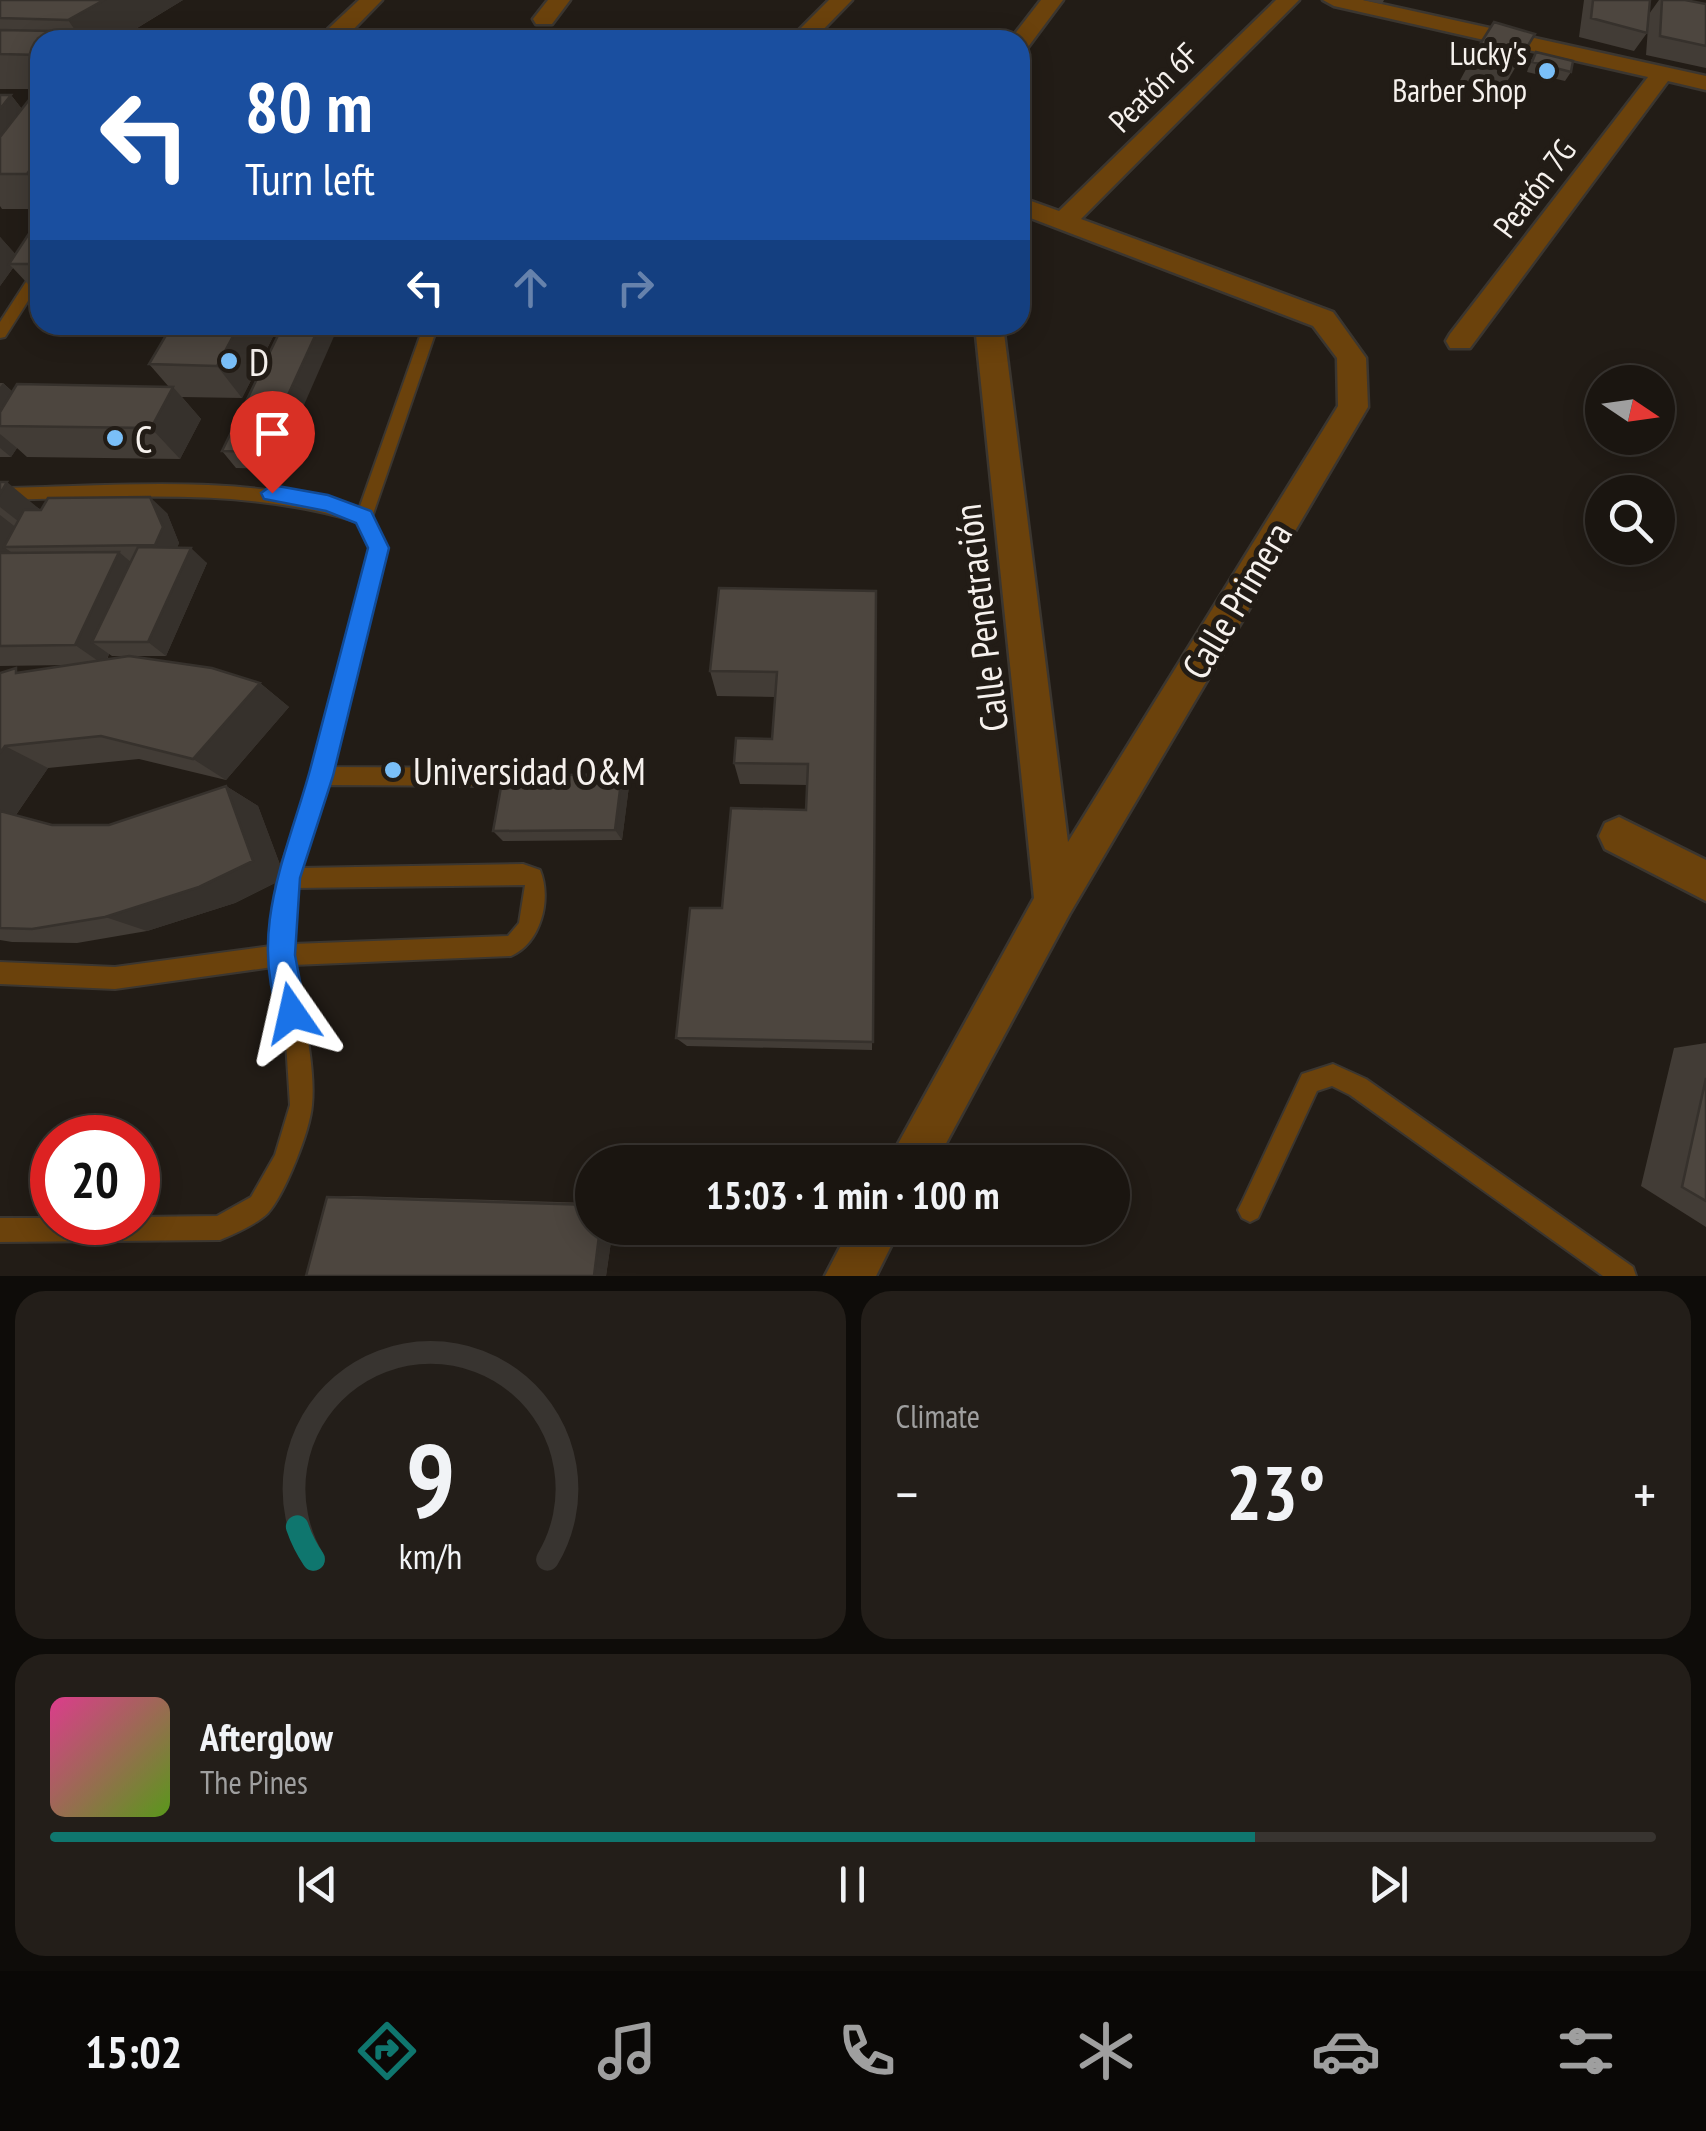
<!DOCTYPE html>
<meta charset="utf-8">
<style>
:root{--surface:#1a1510;--page:#231e19;--text:#f1f3f6;--muted:#9f9f9f;--line:#383430;--accent:#0f766e}
body{margin:0;font-family:"PT Sans Narrow",sans-serif;background:var(--page);color:var(--text);height:100vh;display:flex;flex-direction:column;font-size:38px;white-space:nowrap}
*{box-sizing:border-box;margin:0}
p{font-size:32px;color:var(--muted)}
.icon{flex:none;width:55px;height:55px;fill:none;stroke:currentColor;stroke-width:2;stroke-linecap:round;stroke-linejoin:round}
.map{position:relative;height:1276px;overflow:hidden}
.side{display:flex;flex-direction:column;gap:15px;padding:15px;background:#0e0c09;flex:1}
.side>*{flex:none}
.top-card{position:absolute;left:30px;top:30px;width:1000px;height:305px;border-radius:30px;box-shadow:0 5px 25px #0003,0 0 0 2px var(--line);background:#1a4fa0;color:#fff;overflow:hidden}
.needle{width:65px;rotate:103deg}
.tools{position:absolute;left:1585px;top:365px;display:grid;gap:20px}
.tools a{display:grid;place-items:center;width:90px;height:90px;border-radius:50%;background:var(--surface);box-shadow:0 5px 25px #0003,0 0 0 2px var(--line);font-size:50px}
.speed{position:absolute;left:30px;top:1115px;display:flex;gap:20px;font-size:50px;font-weight:700;text-align:center}
.speed>*{display:grid;place-content:center;width:130px;height:130px;border-radius:50%;background:var(--surface);box-shadow:0 5px 25px #0003,0 0 0 2px var(--line);line-height:1}
.speed .limit{border:15px solid #d22;background:#fff;color:#111}
.pin{position:absolute;display:grid;place-items:center;width:85px;height:85px;color:#fff;margin:-102px -42px;border-radius:50% 50% 50% 0;rotate:-45deg;box-shadow:0 0 10px #0007}
.pin .icon{rotate:45deg}
.me{position:absolute;width:110px;margin:-55px;rotate:349deg;stroke-linejoin:round;filter:drop-shadow(0 0 8px #0008)}
.turn{display:flex;align-items:center;gap:35px;height:210px;padding:0 50px;font-size:45px}
.turn .icon{width:130px;height:130px;stroke-width:2.5}
.turn b{display:block;font-size:70px;line-height:85px}
.lanes{display:flex;align-items:center;height:95px;padding:0 50px;background:#0003;justify-content:center;gap:50px;direction:ltr}
.lanes .off{opacity:.35}
.big{font-size:75px;font-weight:700;line-height:1.1}
.side .card{flex:1;display:flex;flex-direction:column;justify-content:center;gap:15px;min-width:0;padding:0 35px;border-radius:30px;background:var(--page)}
.side .dial{align-items:center;gap:0}
.dial svg{height:260px;overflow:visible;fill:none;stroke:var(--line);stroke-width:7;stroke-linecap:round;text-anchor:middle}
.dial text{fill:var(--text);stroke:none}
.song{display:flex;align-items:center;gap:30px}
.cover{width:120px;height:120px;border-radius:15px;background:linear-gradient(135deg,hsl(330 70% 55%),hsl(90 70% 35%))}
.played{height:10px;border-radius:5px;background:linear-gradient(90deg,var(--accent) 75%,var(--line) 75%)}
.keys{display:flex;justify-content:space-around;direction:ltr}
.heat{display:flex;justify-content:space-between;align-items:center;font-size:55px;direction:ltr}
.side .tiles{flex:1;display:grid;gap:15px;grid-template-columns:1fr 1fr}
.card:last-child{grid-column:span 2}
.trip{position:absolute;left:575px;top:1145px;width:555px;height:100px;border-radius:50px;background:var(--surface);box-shadow:0 5px 25px #0003,0 0 0 2px var(--line);font-weight:700;line-height:100px;text-align:center}
.tabs{display:flex;height:160px;justify-content:space-around;align-items:center;background:#0a0806;color:var(--muted)}
.tabs .icon{width:70px;height:70px}
.tabs .current{color:var(--accent)}
.tabs b{font-size:45px;color:var(--text)}
.map>svg:first-child{display:block}
.lines{fill:none;stroke-linecap:round;stroke-linejoin:round}
.lane-casing{stroke:#3b3630;stroke-width:4}
.street-casing{stroke:#3b3630;stroke-width:5}
.lane{fill:#6b420c;fill-rule:evenodd}
.street{fill:#6b420c;fill-rule:evenodd}
.wall{fill:#423c36}
.shaded-wall{fill:#36312c}
.building{fill:#4d463f;stroke:#36312c;stroke-width:2.5}
.route{fill:#1a73e8;stroke:#114b97;stroke-width:2.5}
.poi-dot{fill:#7abff8;stroke:#221c16;stroke-width:4}
.labels{text-anchor:middle;dominant-baseline:central;stroke-width:10;stroke-linejoin:round;paint-order:stroke}
.far-poi-label{font-size:32px;fill:#f6f1ed;stroke:#221c16;text-anchor:end}
.far-street-label{font-size:32px;fill:#f6f1ed;stroke:#221c16}
.poi-label{font-size:38px;fill:#f6f1ed;stroke:#221c16;text-anchor:start}
.street-label{font-size:38px;fill:#f6f1ed;stroke:#221c16}
</style>
<div class="map">
<svg width="1706" height="1276" viewBox="0 0 1706 1276">
<rect width="100%" height="100%" fill="#221c16"/>
<g class="lines">
<g class="lane-casing">
<path id="lane" d="M40 266V282L5 337 0 338V322L35 268Z
M424 325H438L372 517 387 548 333 767 502 768 509 771 511 777 509 783 502 786 328 785 300 868 523 864 540 870C552 899 541 943 511 956L293 965C301 1005 316 1065 312 1105 310 1131 285 1194 268 1213 257 1224 234 1234 220 1240L0 1242V1218H52V1222H138V1217L217 1216 251 1197 275 1155 290 1105 286 1042 273 967 115 989 0 984V962L115 967 271 946 277 878 312 776 371 548 358 522C242 486 120 498 0 500V488C120 486 242 473 359 509ZM525 885 519 923 508 936 292 944 296 888Z
M1333 1064 1366 1079 1633 1267 1636 1276H1603L1350 1095 1332 1086 1317 1091 1258 1218 1250 1222 1242 1218 1238 1210 1242 1202 1302 1074Z"/>
</g>
<g class="street-casing">
<path id="street" d="M359 0H382L344 39H328V29Z
M548 0H570L552 24H536L533 19Z
M829 0H852L813 40H789Z
M1041 0H1063L1028 47 1020 49V40H1010Z
M1276 0H1299L1081 219 1333 312 1366 358 1368 407 1069 915 936 1162H888L1034 898 975 325H1003L1068 842 1338 406 1337 358 1313 326 1020 214V197L1059 211Z
M1323 0H1363L1706 76V90L1668 81 1470 348H1450L1446 341 1450 334 1648 77 1334 6Z
M1619 817 1706 860V901L1605 849 1599 836 1605 823Z
M850 1228H900L876 1276H825Z"/>
</g>
<use href="#lane" class="lane"/>
<use href="#street" class="street"/>
</g>
<path class="wall" d="M0 0H183L134 30 237 32 241 40H40V89H0Z
M1363 0H1384L1382 4Z
M1584 0H1650L1647 33 1634 51 1579 37Z
M1659 0H1685L1706 4V68L1646 55 1649 14Z
M1535 34 1498 97 1458 84 1477 49Z
M1536 52 1571 72 1565 81 1527 72 1530 62Z
M0 95H11L22 109 40 96V209H2L0 206Z
M40 226V297L13 268 0 286V237L15 254Z
M172 325H279L242 398 182 397 201 419 180 459 27 457 17 448 11 457H0V383H3L13 392 169 387 149 364Z
M283 325 276 469 236 468 222 451Z
M0 482 41 510 167 513 179 543 177 548 207 563 166 656H112L109 654 107 660 260 683 289 707 226 780 139 759 48 768 16 815 52 825H109L226 786 258 806 285 878 235 903 147 931 77 943 12 942 0 940V673L22 672 68 665 0 666Z
M876 591 872 1050 687 1046 676 1038 722 908 806 810 807 785 740 784 734 763 772 739 775 697 717 696 710 671Z
M629 786 622 840 503 841 493 831Z
M1706 1043V1227L1641 1186 1674 1048Z
M353 1196 592 1203V1228H613L606 1276 327 1197Z"/>
<path class="shaded-wall" d="M104 0H183L117 40H82L68 20Z
M11 95 38 130 0 174V109Z
M40 156V190L27 174Z
M0 237 20 259 9 264 13 268 0 286Z
M239 325H279L242 398 217 366Z
M320 325H339L276 469 262 452Z
M3 383 37 415 0 426V387Z
M173 387 201 419 180 459 151 428Z
M0 434 17 448 11 457 0 448Z
M7 482 43 512 32 532 0 507V494Z
M150 497 167 513 179 543 172 561 155 545Z
M0 515 22 532 4 547 11 552 0 572Z
M191 548 207 563 166 656 148 642Z
M119 552 145 574 92 642 109 654 104 665 75 645Z
M260 683 289 707 226 780 193 759Z
M5 746 48 768 11 822 0 817V753Z
M622 774 629 786 622 840 615 830Z
M226 786 258 806 285 878 235 903 147 931 105 917Z
M600 1228H613L606 1276H594Z"/>
<path class="building" d="M0 0H104L68 20 0 18Z
M1593 0H1650L1647 33 1591 18Z
M1662 0H1685L1706 4V46L1660 36Z
M1494 22 1535 34 1518 62 1477 49Z
M0 30 108 32 101 40H40V55L0 54Z
M125 30 237 32 232 40H118Z
M249 30 373 32 369 40H243Z
M1536 52 1573 61 1571 72 1532 62Z
M0 95H11L0 109Z
M32 96H40V156L27 174H0V137Z
M34 226H40V264H9Z
M172 325H239L217 366 149 364Z
M283 325H320L262 452 222 451Z
M17 384 173 387 151 428 0 426V412Z
M0 482H7L0 494Z
M150 497 163 527 155 545 4 547 24 510H41L48 498Z
M138 547 191 548 148 642H92Z
M119 552 75 645 0 646V553Z
M719 588 876 591 873 1042 676 1038 690 908H722L731 808 806 810 808 764 734 763 736 738 772 739 777 672 710 671Z
M129 656 212 668 260 683 193 759 101 736 5 746 0 753V673L16 668V673Z
M622 774 615 830 493 831 503 776Z
M226 786 253 861 199 887 105 917 32 929 0 928V811L52 825H109Z
M1706 1078V1201L1682 1187Z
M327 1197 592 1205V1228H600L594 1276H306Z"/>
<path class="route" d="M272 485 328 495 371 511 389 548 333 776 300 878 295 955 306 1013 302 1023 292 1027 282 1023C246 935 287 854 310 770 330 696 349 622 368 548L356 523 326 511 264 499 261 493Z"/>
<g class="poi-dot">
<circle cx="1547" cy="71" r="10"/>
<circle cx="229" cy="361" r="10"/>
<circle cx="115" cy="438" r="10"/>
<circle cx="393" cy="770" r="10"/>
</g>
<g class="labels">
<g class="far-poi-label">
<text x="1527" y="53">Lucky's<tspan x="1527" dy="37">Barber Shop</tspan></text>
</g>
<g class="far-street-label">
<text transform="translate(1153 87) rotate(-45)">Peatón 6F</text>
<text transform="translate(1534 188) rotate(-53)">Peatón 7G</text>
</g>
<g class="poi-label">
<text x="249" y="361">D</text>
<text x="135" y="438">C</text>
<text x="413" y="770">Universidad O&amp;M</text>
</g>
<g class="street-label">
<text transform="translate(1236 600) rotate(-59)">Calle Primera</text>
<text transform="translate(980 618) rotate(-97)">Calle Penetración</text>
</g>
</g>
</svg>
<div class="tools">
<a><svg class="needle" viewBox="-14 -14 28 28"><path d="M0-13l5 13h-10z" fill="#e53935"/><path d="M0 13l5-13h-10z" fill="#9f9f9f"/></svg></a>
<a><svg class="icon" aria-label="search" viewBox="0 0 24 24"><circle cx="10" cy="10" r="6"/><path d="M15 15l6 6"/></svg></a>
</div>
<div class="speed"><div class="limit">20</div></div>
<div class="pin" style="left:272px;top:493px;background:#d93025"><svg class="icon" aria-label="arrive" viewBox="0 0 24 24"><path d="M6 21V4h12l-3 4 3 4H6"/></svg></div>
<svg class="me" style="left:292px;top:1013px" viewBox="-20 -20 40 40"><path d="M0-17L14 15 0 8-14 15z" fill="#1a73e8" stroke="#fff" stroke-width="4"/></svg>
<div class="trip">15:03 · 1 min · 100 m</div>
<div class="top-card">
<div class="turn"><svg class="icon" aria-label="left" viewBox="0 0 24 24"><path d="M17 20v-9H6M10 6l-5 5 5 5"/></svg><div><b>80 m</b>Turn left</div></div>
<div class="lanes"><svg class="icon" aria-label="left" viewBox="0 0 24 24"><path d="M17 20v-9H6M10 6l-5 5 5 5"/></svg><svg class="icon off" aria-label="ahead" viewBox="0 0 24 24"><path d="M12 20V5M6 11l6-6 6 6"/></svg><svg class="icon off" aria-label="right" viewBox="0 0 24 24"><path d="M7 20v-9h11M14 6l5 5-5 5"/></svg></div>
</div>
</div>
<section class="side">
<div class="tiles">
<div class="card dial"><svg viewBox="0 0 100 80">
<path d="M14 69A42 42 0 1 1 86 69"/>
<path d="M14 69A42 42 0 0 1 9 59" stroke="#0f766e"/>
<text x="50" y="56" font-size="32" font-weight="700">9</text>
<text x="50" y="72" font-size="11">km/h</text>
</svg></div>
<div class="card"><p>Climate</p>
<div class="heat"><a>−</a><b class="big">23°</b><a>+</a></div>
</div>
<div class="card">
<div class="song"><i class="cover"></i><div><b>Afterglow</b><p>The Pines</p></div></div>
<div class="played"></div>
<div class="keys"><svg class="icon" aria-label="previous" viewBox="0 0 24 24"><path d="M18 5L8 12l10 7zM5 5v14"/></svg><svg class="icon" aria-label="pause" viewBox="0 0 24 24"><path d="M8 5v14M16 5v14"/></svg><svg class="icon" aria-label="next" viewBox="0 0 24 24"><path d="M6 5l10 7-10 7zM19 5v14"/></svg></div>
</div>
</div>
</section>
<nav class="tabs">
<b>15:02</b>
<svg class="icon current" aria-label="directions" viewBox="0 0 24 24"><path d="M12 3l9 9-9 9-9-9zM9 14v-3h6M13 9l2 2-2 2"/></svg>
<svg class="icon" aria-label="music" viewBox="0 0 24 24"><path d="M9 18V5l10-2v13"/><circle cx="6" cy="18" r="3"/><circle cx="16" cy="16" r="3"/></svg>
<svg class="icon" aria-label="phone" viewBox="0 0 24 24"><path d="M5 4h4l2 5-3 2q2 4 5 5l2-3 5 2v4C11 20 4 13 5 4z"/></svg>
<svg class="icon" aria-label="climate" viewBox="0 0 24 24"><path d="M12 3v18M4 7l16 10M4 17L20 7"/></svg>
<svg class="icon" aria-label="car" viewBox="0 0 24 24"><path d="M5 17H2v-5l4-1 3-4h7l3 4 3 1v5h-3M9 17h6M6 11h13"/><circle cx="7" cy="17" r="2"/><circle cx="17" cy="17" r="2"/></svg>
<svg class="icon" aria-label="filters" viewBox="0 0 24 24"><path d="M4 7h16M4 17h16"/><circle cx="9" cy="7" r="2"/><circle cx="15" cy="17" r="2"/></svg>
</nav>
